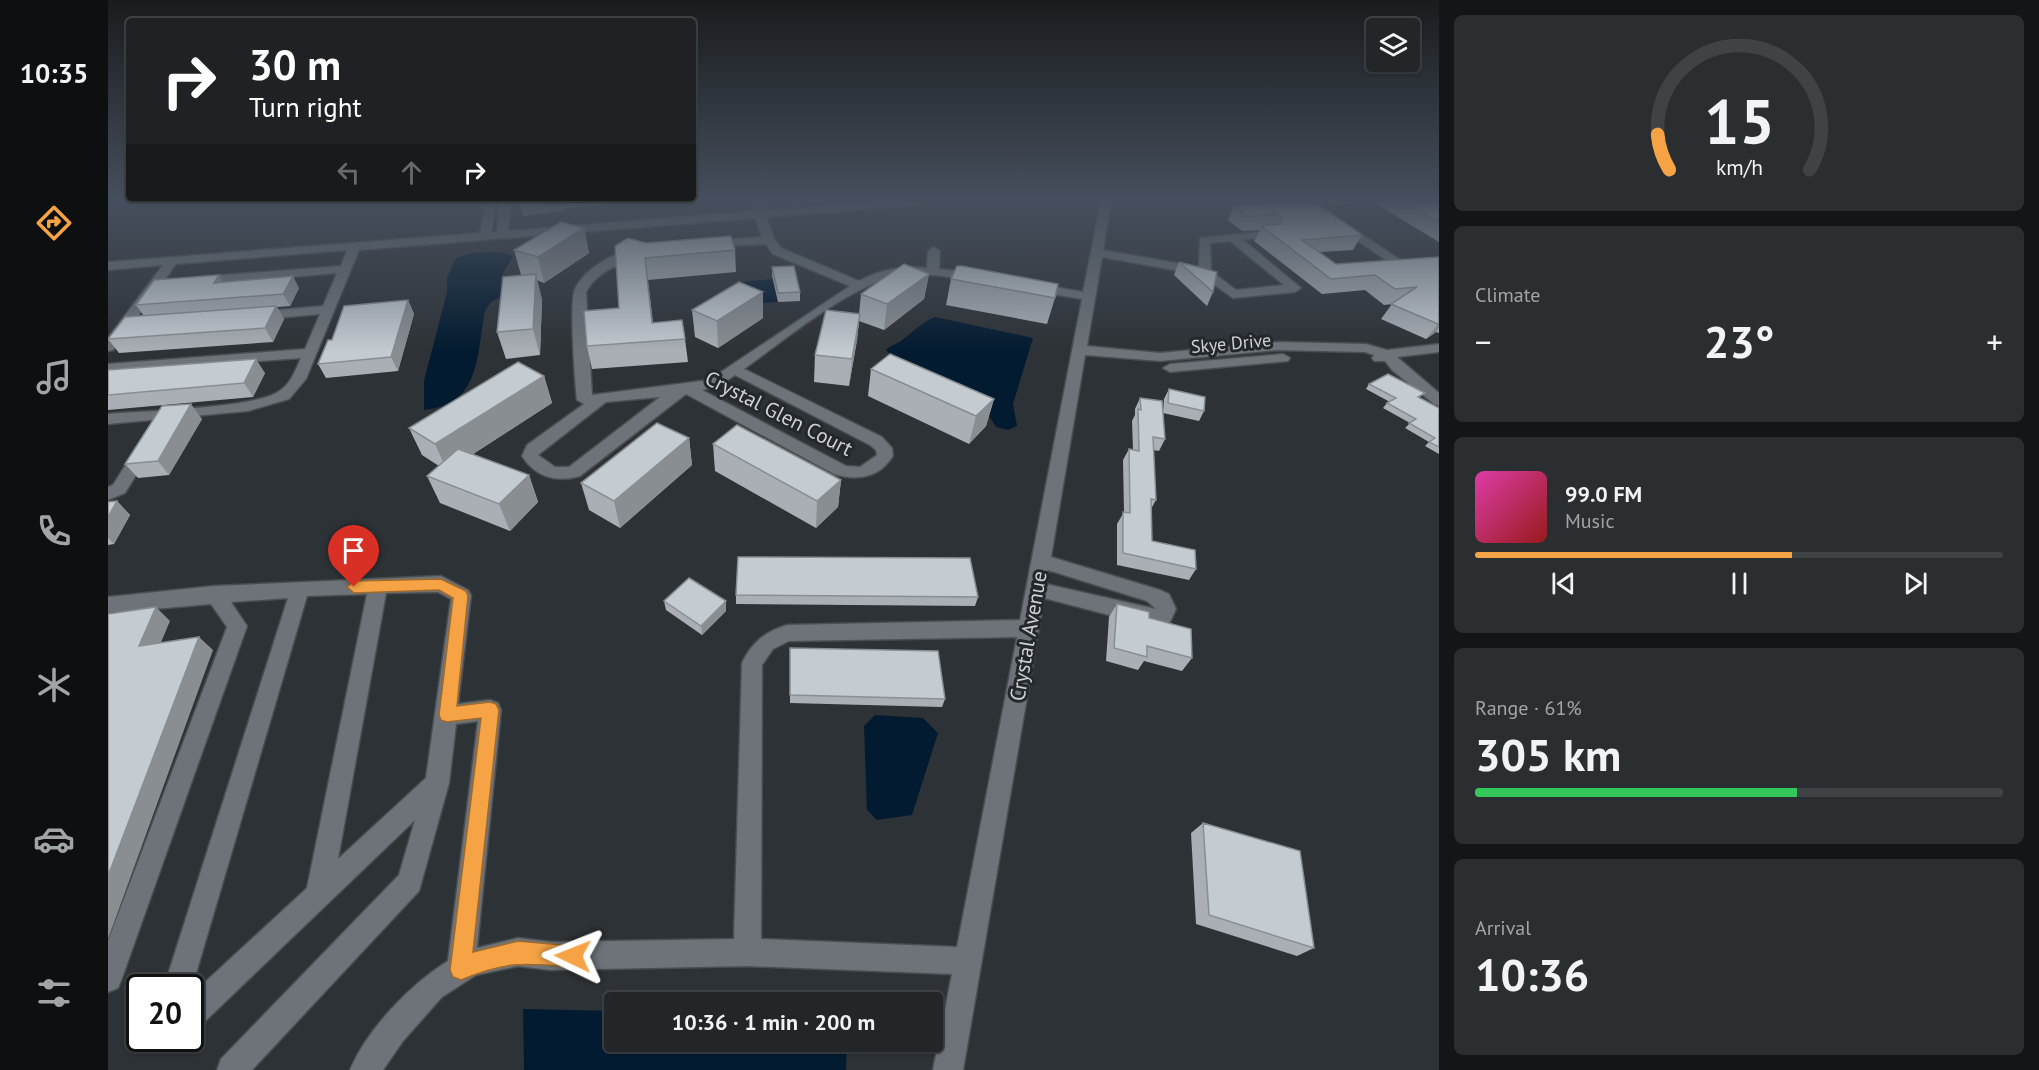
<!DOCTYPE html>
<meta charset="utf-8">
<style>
:root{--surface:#222628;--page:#2a2e30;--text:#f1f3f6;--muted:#a2a5a8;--line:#3f4345;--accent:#f5a345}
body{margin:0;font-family:"PT Sans",sans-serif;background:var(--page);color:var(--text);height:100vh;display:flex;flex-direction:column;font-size:22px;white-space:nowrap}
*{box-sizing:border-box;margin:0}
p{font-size:20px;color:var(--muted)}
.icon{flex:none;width:33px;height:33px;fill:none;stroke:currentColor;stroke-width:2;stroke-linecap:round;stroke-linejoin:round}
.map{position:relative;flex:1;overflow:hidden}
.panel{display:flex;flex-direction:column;gap:15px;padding:15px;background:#131516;width:600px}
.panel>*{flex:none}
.hud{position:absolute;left:18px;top:18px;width:570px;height:183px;border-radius:6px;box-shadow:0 2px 4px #0004,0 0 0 2px var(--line);background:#202124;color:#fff;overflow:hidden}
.controls{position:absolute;left:1258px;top:18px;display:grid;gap:12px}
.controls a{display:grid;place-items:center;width:54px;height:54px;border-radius:6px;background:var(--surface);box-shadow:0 2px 4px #0004,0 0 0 2px var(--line);font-size:30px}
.speed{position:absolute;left:18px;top:974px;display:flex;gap:12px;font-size:30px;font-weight:700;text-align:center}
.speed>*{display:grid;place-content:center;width:78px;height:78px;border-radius:50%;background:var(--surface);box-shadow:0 2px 4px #0004,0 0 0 2px var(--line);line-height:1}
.speed .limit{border:3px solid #111;border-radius:9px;background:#fff;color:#111}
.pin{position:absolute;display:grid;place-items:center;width:51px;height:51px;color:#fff;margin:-62px -26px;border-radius:50% 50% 50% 0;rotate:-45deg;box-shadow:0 0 6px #0007}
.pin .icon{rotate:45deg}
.me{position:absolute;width:66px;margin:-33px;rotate:272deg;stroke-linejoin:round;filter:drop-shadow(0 0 4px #0008)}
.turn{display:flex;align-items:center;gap:21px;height:126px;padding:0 24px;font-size:27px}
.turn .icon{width:78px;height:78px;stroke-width:2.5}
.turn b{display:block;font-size:42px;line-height:51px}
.lanes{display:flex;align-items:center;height:57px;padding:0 24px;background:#0003;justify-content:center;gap:30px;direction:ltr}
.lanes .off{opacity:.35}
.big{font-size:45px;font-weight:700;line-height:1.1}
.panel .card{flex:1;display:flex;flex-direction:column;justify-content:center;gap:9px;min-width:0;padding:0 21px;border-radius:9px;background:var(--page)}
.panel .dial{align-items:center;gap:0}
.dial svg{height:156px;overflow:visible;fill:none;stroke:var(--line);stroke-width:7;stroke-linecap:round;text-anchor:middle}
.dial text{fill:var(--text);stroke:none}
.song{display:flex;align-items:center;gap:18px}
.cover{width:72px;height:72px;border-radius:9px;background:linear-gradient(135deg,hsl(320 70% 55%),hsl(0 70% 35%))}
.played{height:6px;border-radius:3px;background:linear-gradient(90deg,var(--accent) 60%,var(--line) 60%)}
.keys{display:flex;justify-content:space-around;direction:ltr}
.heat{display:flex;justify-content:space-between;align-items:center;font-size:33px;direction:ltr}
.charge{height:9px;border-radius:4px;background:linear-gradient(90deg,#34c759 61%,var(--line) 0)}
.trip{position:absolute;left:496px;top:992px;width:339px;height:60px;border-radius:6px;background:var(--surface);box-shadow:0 2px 4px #0004,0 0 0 2px var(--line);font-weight:700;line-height:60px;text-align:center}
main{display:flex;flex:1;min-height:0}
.tab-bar{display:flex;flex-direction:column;width:108px;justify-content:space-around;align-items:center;background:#0e0f10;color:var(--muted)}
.tab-bar .icon{width:42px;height:42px}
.tab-bar .active{color:var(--accent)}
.tab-bar b{font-size:27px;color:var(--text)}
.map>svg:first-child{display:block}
.water{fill:#031b30}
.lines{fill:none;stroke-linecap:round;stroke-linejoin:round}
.minor-casing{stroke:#494e51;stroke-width:3}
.minor{fill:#6d7378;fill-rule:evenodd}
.wall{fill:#a9afb4}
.shaded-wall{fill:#898e92}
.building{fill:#c4cbd1;stroke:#898e92;stroke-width:1.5}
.route{fill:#f5a345;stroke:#9f6a2d;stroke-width:1.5}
.labels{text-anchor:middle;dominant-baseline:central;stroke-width:6;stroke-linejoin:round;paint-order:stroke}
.far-street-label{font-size:18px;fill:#ced2d4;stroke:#23282c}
.street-label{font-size:21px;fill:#ced2d4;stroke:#23282c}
</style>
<main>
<nav class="tab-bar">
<b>10:35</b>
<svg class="icon active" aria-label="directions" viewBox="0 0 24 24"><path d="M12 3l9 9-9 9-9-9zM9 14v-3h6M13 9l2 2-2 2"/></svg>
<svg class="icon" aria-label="music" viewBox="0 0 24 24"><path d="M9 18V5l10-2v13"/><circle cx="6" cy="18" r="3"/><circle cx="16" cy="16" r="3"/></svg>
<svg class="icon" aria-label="phone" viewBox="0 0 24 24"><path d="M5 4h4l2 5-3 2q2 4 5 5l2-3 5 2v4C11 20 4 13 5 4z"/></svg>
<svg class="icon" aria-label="climate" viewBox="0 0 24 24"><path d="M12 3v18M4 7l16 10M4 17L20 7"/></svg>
<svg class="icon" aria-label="car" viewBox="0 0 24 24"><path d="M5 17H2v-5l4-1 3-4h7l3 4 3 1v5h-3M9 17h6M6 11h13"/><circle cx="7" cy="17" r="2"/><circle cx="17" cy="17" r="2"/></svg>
<svg class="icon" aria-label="filters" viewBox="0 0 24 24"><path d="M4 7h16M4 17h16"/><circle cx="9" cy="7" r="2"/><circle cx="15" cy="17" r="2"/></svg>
</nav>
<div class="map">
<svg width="1331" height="1070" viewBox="0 0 1331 1070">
<rect width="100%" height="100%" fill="#2d3236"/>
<path class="water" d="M390 252 405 256 392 279 400 293 383 302 377 311C368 357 373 404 316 410V381L339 292V278L348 258 364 253Z
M665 279 670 302 636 304 631 282Z
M827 317 925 338 905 404 909 426 900 430 888 427 876 408 794 366 778 350C783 345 789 344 794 340 806 331 813 323 827 317Z
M767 715 815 718 830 733 804 815 769 820 759 810 756 726Z
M415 1009 507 1011V1041H739L738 1070H416Z"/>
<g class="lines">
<g class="minor-casing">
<path id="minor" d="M380 202H401L403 206 400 231 645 211 644 202H652L656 211 761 202H810L805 205 658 217 667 240 673 248 751 281C770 270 797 265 819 268L820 251 826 247 832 251 831 269 868 273 874 277 868 281C848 278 828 274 808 274 755 273 680 338 636 369L774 437 784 448 785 456C771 478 749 481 726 474L578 394 472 476C449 483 427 477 414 456L419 445 476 404 469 400C467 382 461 302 467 289 477 267 509 252 531 246L537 250C519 266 493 265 478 292L484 395 601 380 742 286 665 254 658 244 600 247 594 244 600 241 654 237 647 218 251 250 198 379 181 399 140 411 0 424V414C35 411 145 408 170 392 183 384 187 371 193 358L0 372V364L197 349 212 314 148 320 141 316 148 312 215 306 229 273 90 285 84 281 90 277 233 266 239 250 68 264 5 350 0 351V338L55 265 0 270V262L372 233 377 207ZM391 203 389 232H383L387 207ZM627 375 762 445 768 450 769 455 752 467 738 466 594 390 611 386ZM552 397 461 467H447L430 455 498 402Z
M993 202H1003L995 250 1091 267 1092 238 1160 231 1166 234 1164 236 1135 240 1193 288 1187 292 1125 298 1093 275 994 257 979 346 1052 353 1169 342 1258 344 1279 350 1331 344V352L1289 357 1331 393V406L1326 404 1284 370 1277 361H1266L1264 358 1266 355 1257 352 1169 350 1052 361 977 355 943 557 1052 590 1061 594 1068 609 1062 622 1047 627 936 598 855 1070H825L844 974 639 966 443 970 410 966 368 975 334 997 295 1041 275 1070H242C259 1029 303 984 340 961L370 721 348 724 341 783 311 891 144 1070H109L113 1059 291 875 307 820 92 1026 82 1030V996L199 888 259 594 199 596 84 987 82 990V987H56L180 598 123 602 139 626 14 978 10 988 0 992V941L119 627 103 604 0 613V597L106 586 333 576 360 590 363 595 350 704 382 700 390 703 393 710 369 948 410 938 443 942 626 939 634 663C644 642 657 632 679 625L912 620 974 299 925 291 919 287 925 283 975 292ZM1122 241 1176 285 1128 290 1103 271 1102 243ZM940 570 1039 601 1048 609 938 584ZM330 592 343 599 318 778 230 859 278 593ZM909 637 849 947 653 939 654 665 665 649 681 641Z
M1192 202H1205L1294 261 1284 264Z
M1175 354 1182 358 1180 361 1062 372 1055 368 1062 364Z
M36 444 44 449 17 493 0 500V487L5 485 30 445Z"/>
</g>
<use href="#minor" class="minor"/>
</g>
<path class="wall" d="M413 202H497V205L458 208V210L415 216Z
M1172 202 1254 235 1245 250 1212 252 1228 264 1331 257V333L1328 332 1318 339 1273 319 1284 304 1276 305 1257 290 1214 294 1146 241 1152 230 1134 231 1120 220 1126 206Z
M1221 202H1253L1223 204Z
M1265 202H1331V242Z
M476 228 481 253 436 283 429 280 434 300 432 355 398 359 389 332 413 275 406 250Z
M538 243 627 250 628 272 540 280 545 323 577 339 580 362 484 369 479 346 511 308Z
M1071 262 1105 292 1099 306 1066 275Z
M664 267 692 292V301L670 302 664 276Z
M821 274 816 299 776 330 751 321 749 340 741 386 706 382 707 355 751 314 753 294Z
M843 279 947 298 939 324 838 305Z
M116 282 191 288 182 306 169 307 176 319 165 342 11 353 0 339 36 316 28 305Z
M300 300 306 314 290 371 218 378 210 364 224 340Z
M584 310 655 318 610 348 587 337Z
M763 369 886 399 878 426 861 444 760 396Z
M0 370 157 373 145 397 0 410Z
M436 376 444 403 365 454 421 475 430 502 402 531 332 503 319 476 331 466 314 455 301 428Z
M1261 384 1313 398 1331 408V454L1317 446 1321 442 1297 428 1302 423 1275 408 1279 403 1282 402 1258 389Z
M1061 389 1096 411 1091 421 1055 413 1056 399Z
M1032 398 1057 439 1051 451 1045 450 1048 500 1043 509 1044 541 1088 569 1081 580 1009 565V524L1016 512 1015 460 1021 449 1025 450 1024 421 1027 415V409Z
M94 419 61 475 30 478 17 464Z
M581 438 584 465 512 528 481 510 473 483Z
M605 444 733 480 730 507 708 528 607 471Z
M9 501 22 515 6 544 0 545V502Z
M628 595 870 597 867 606 628 604Z
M556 601H618V611L594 635 558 610Z
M1009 604 1041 618 1084 658 1074 671 1036 661 1030 670 998 661 1001 617Z
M682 648 837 699 834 707 682 703Z
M1095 823 1206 948 1189 956 1088 924 1083 833Z"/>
<path class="shaded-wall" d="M456 202 458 210 415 216 413 207Z
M476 228 481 253 436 283 430 257Z
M428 274 434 300 432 355 425 329Z
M821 274 816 299 776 330 779 304Z
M111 275 118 287 106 283Z
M185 276 191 288 182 306 175 294Z
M655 292V318L610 348 609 321Z
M300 300 306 314 290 371 283 357Z
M168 306 176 319 165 342 157 328Z
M752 314 749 340 741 386 744 359Z
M1331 323V328L1328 332 1318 339Z
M148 359 157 373 145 397 136 383Z
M436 376 444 403 339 471 327 444Z
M886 399 878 426 861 444 868 416Z
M83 404 94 419 61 475 50 461Z
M581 438 584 465 512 528 506 501Z
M421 475 430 502 402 531 391 504Z
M733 480 730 507 708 528 709 501Z
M9 501 22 515 6 544 0 538V517Z
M618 601V611L594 635 593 626Z
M48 607 62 621 46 659 31 646Z
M91 637 105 650 0 939V876Z"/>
<path class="building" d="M413 202H456L413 207Z
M1172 202H1201L1215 208 1254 235 1194 240 1228 264 1331 257V323L1330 324 1283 304 1309 287 1287 289 1267 275 1223 279 1153 226 1172 224 1174 218 1167 214 1141 217 1126 206Z
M1297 202H1331V222Z
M453 222 476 228 430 257 406 250Z
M623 236 627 250 537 258 544 323 574 320 577 339 479 346 476 311 511 308 507 246 520 238 538 243Z
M1071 262 1109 272 1105 292Z
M796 264 821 274 779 304 753 294Z
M686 266 692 292 670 293 664 267Z
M849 266H854L950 284 947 298 843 279Z
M428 274 425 329 389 332 395 277Z
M111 275 106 283 185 276 175 294 28 305 46 280Z
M631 282 655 292 609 321 584 310Z
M300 300 283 357 210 364 220 340H224L236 306Z
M168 306 157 328 0 339 17 317Z
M718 310 752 314 744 359 707 355Z
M782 354 886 399 868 416 763 369Z
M148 359 136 383 0 395V370Z
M410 362 436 376 327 444 301 428Z
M1280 374 1317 393 1310 397 1331 408V447L1321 442 1327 438 1301 423 1308 419 1279 403 1288 398 1261 384Z
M1061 389 1097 397 1096 411 1060 403Z
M1032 398 1054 401 1057 439 1045 437 1048 500 1043 499 1044 541 1087 550 1088 569 1015 553V512L1022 513 1021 449 1031 451 1030 409 1033 410Z
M83 404 50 461 17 464 54 406Z
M549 423 581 438 506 501 473 483Z
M629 425 733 480 709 501 605 444Z
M350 449 421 475 391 504 319 476Z
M9 501 0 517V502Z
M630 557 862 558 870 597 628 595Z
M581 578 618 601 593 626 556 601Z
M1009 604 1041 612V618L1083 629 1084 658 1039 646V657L1006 648Z
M48 607 31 646 91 637 0 876V614Z
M682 648 830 651 837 699 682 695Z
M1095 823 1192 851 1206 948 1101 915Z"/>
<linearGradient id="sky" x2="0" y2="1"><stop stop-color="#191c1e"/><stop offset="0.57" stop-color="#464f5d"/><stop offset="1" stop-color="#464f5d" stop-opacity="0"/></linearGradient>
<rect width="1331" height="352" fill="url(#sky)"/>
<path class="route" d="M333 579 358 591 360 596 349 706 382 702 388 704 391 710 365 952 410 941 465 946 472 949 475 956 472 964 465 967C415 963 399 961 353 980L345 977 342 970 373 718 339 722 333 720 331 715 345 598 331 590 246 593 239 587 246 581Z"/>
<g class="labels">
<g class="far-street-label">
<text transform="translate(1123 343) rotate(-5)">Skye Drive</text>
</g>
<g class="street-label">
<text transform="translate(671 413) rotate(27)">Crystal Glen Court</text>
<text transform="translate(920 636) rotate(-80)">Crystal Avenue</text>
</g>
</g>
</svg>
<div class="controls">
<a><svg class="icon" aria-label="layers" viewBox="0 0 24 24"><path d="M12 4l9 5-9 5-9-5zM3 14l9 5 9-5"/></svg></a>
</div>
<div class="speed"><div class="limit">20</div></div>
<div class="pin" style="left:246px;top:587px;background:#d93025"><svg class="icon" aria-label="arrive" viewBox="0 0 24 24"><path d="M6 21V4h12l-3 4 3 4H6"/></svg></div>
<svg class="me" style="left:465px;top:956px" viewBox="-20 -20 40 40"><path d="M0-17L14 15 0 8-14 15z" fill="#f5a345" stroke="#fff" stroke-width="4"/></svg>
<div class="trip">10:36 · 1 min · 200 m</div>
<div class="hud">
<div class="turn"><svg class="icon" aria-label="right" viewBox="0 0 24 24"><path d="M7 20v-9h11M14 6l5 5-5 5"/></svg><div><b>30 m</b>Turn right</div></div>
<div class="lanes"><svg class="icon off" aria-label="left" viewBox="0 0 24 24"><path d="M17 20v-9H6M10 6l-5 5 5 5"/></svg><svg class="icon off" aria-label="ahead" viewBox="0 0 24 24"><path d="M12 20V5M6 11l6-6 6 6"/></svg><svg class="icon" aria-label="right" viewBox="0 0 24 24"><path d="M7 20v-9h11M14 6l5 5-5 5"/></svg></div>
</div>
</div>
<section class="panel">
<div class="card dial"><svg viewBox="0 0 100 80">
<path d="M14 69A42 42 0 1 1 86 69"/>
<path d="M14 69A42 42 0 0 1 8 51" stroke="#f5a345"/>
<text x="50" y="56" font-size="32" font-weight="700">15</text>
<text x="50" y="72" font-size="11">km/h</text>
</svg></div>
<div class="card"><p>Climate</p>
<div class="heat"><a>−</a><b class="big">23°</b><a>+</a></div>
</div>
<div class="card">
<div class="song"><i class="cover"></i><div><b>99.0 FM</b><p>Music</p></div></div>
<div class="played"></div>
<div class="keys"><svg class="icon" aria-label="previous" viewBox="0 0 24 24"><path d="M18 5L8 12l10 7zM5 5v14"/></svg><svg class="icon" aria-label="pause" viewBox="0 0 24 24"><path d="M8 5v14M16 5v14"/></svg><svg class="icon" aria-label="next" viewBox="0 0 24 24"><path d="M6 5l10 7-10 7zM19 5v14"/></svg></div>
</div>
<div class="card"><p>Range · 61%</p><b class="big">305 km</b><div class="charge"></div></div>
<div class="card"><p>Arrival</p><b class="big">10:36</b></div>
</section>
</main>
